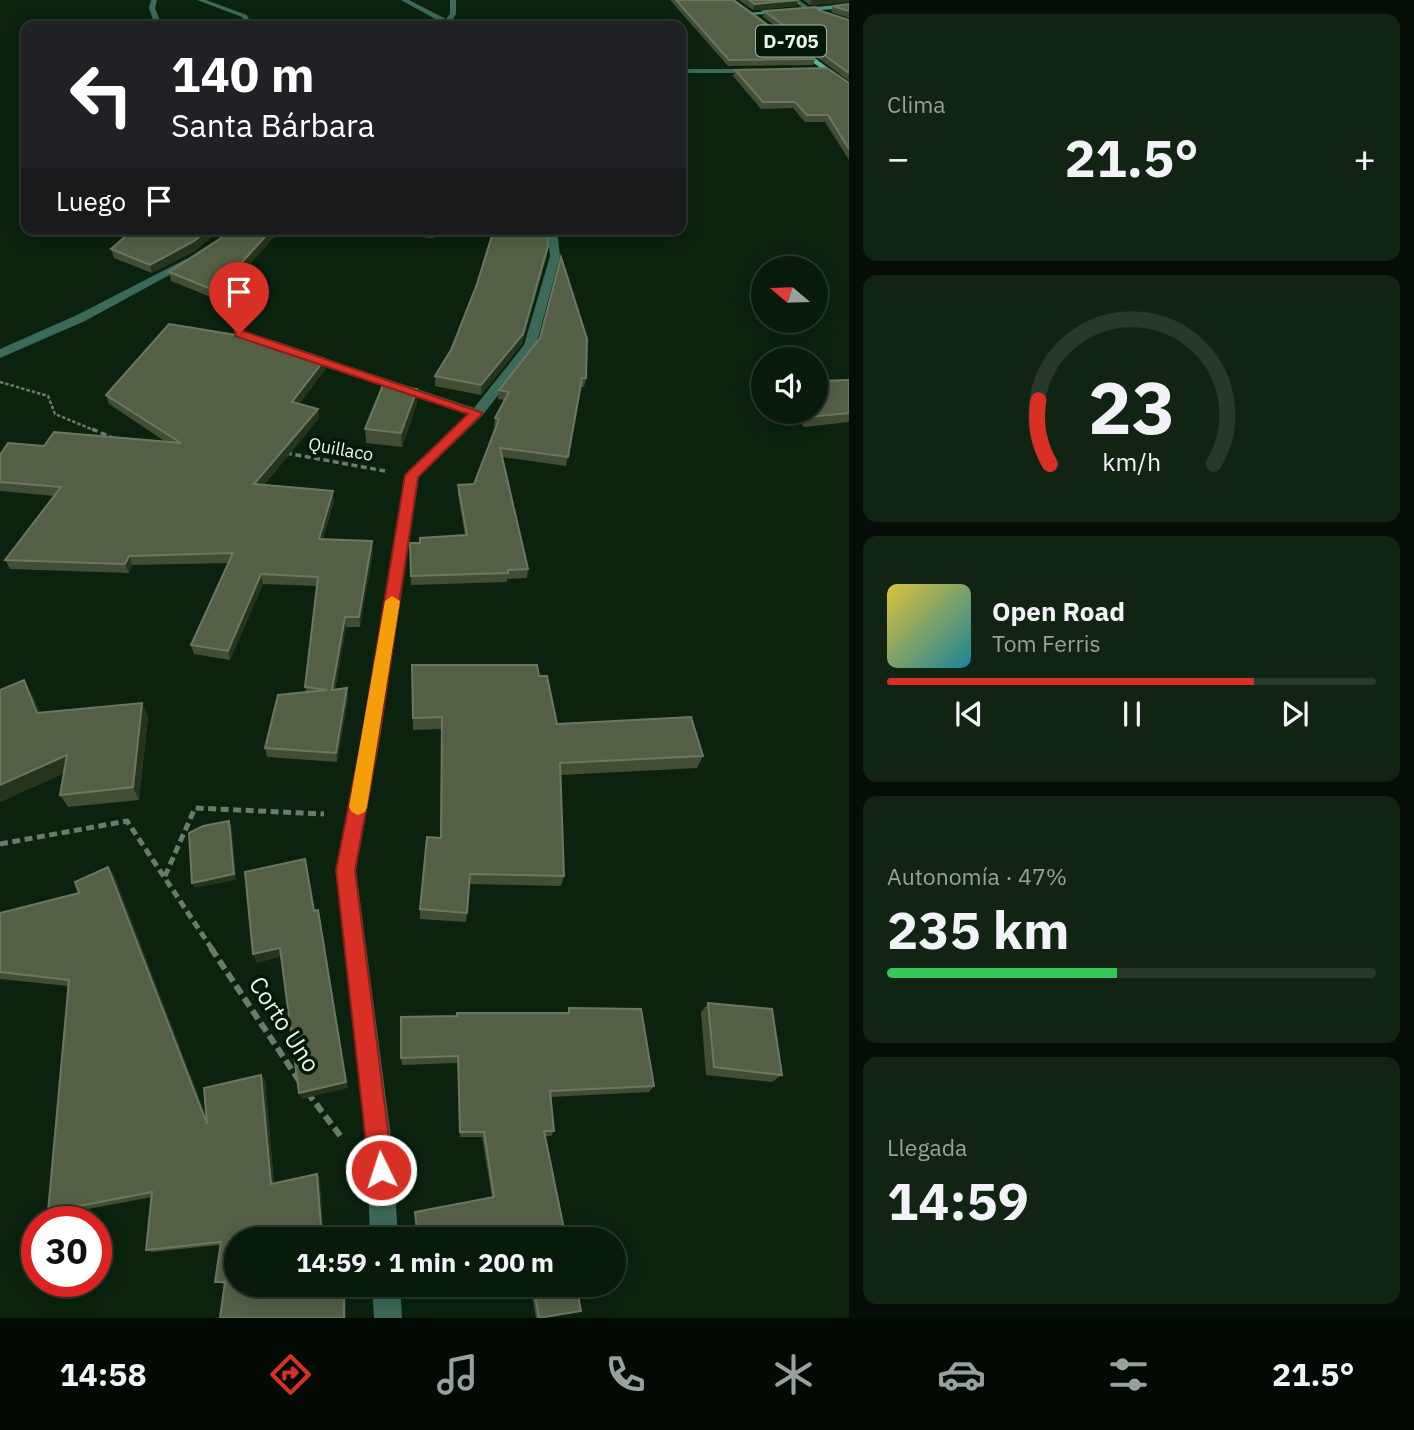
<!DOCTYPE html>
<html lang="es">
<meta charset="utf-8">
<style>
:root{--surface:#081a0a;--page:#112313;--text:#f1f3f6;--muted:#98a19c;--line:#29382b;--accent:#d93025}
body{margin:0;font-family:"IBM Plex Sans",sans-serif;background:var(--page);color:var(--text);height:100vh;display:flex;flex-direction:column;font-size:26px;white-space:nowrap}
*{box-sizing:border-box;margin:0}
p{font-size:23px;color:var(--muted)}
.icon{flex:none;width:38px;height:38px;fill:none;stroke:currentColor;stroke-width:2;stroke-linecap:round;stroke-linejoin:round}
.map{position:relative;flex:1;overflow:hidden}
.details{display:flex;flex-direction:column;gap:14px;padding:14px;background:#040e06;width:565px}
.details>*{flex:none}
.guide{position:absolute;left:21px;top:21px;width:665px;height:214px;border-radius:14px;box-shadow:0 4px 18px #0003,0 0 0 2px var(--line);background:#202124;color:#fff;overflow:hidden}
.needle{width:46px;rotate:289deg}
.controls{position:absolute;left:751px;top:256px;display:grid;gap:14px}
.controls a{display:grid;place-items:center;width:77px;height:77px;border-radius:50%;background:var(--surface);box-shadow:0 4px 18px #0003,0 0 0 2px var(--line);font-size:35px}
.speed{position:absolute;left:21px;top:1206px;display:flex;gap:14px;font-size:35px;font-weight:700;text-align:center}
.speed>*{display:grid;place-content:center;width:91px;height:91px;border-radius:50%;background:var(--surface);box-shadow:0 4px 18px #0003,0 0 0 2px var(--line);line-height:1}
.speed .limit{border:10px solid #d22;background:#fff;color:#111}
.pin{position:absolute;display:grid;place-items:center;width:60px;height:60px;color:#fff;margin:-72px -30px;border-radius:50% 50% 50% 0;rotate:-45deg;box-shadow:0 0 7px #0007}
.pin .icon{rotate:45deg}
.me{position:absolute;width:77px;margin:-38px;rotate:356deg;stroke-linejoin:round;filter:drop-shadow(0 0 5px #0008)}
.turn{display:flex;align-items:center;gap:24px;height:147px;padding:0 35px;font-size:32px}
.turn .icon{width:91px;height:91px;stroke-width:2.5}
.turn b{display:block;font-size:49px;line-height:60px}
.then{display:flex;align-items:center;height:66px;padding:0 35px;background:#0003;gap:14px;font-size:26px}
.big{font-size:52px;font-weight:800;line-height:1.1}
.details .card{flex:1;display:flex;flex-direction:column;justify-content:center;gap:10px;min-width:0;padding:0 24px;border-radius:14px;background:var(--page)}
.details .dial{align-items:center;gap:0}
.dial svg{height:182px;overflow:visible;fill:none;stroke:var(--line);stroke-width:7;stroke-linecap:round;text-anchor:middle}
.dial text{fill:var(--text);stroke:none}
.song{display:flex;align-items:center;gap:21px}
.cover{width:84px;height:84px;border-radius:10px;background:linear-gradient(135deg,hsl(50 70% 55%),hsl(190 70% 35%))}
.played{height:7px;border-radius:4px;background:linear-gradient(90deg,var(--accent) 75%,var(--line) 75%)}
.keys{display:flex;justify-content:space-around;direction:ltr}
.heat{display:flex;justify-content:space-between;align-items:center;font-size:38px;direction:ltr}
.charge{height:10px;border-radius:5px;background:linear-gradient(90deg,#34c759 47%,var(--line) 0)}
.trip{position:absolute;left:224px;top:1227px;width:402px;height:70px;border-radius:35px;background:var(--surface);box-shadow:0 4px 18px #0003,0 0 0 2px var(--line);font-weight:800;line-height:70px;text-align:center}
.tab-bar{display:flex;height:112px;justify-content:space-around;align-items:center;background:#030a04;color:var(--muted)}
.tab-bar .icon{width:49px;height:49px}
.tab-bar .selected{color:var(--accent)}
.tab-bar b{font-size:32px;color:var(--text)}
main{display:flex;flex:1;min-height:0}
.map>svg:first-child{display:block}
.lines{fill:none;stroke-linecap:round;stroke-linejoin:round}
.path-far3{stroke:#687c6b;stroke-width:2.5;stroke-dasharray:3.5 2;stroke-linecap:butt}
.path-far2{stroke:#687c6b;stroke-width:3.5;stroke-dasharray:6 3.5;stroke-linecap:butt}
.path-far1{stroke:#687c6b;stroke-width:5;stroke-dasharray:8 4.5;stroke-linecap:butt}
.path{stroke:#687c6b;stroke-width:6;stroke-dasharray:10 5;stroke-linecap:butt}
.street{fill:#3c6958;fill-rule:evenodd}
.secondary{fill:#49957a;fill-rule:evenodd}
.primary{fill:#52b795;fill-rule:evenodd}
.wall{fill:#424e33}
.shaded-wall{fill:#24351c}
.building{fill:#546046;stroke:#6b7860;stroke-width:2}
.route{fill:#d93025;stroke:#8d1f18;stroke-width:2}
.slow{fill:#f59e0b}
.labels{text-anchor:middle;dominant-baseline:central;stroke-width:7;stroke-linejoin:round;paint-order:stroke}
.far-street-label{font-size:18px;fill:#e8f7e9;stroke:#031806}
.shield{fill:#031806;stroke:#a3b4a5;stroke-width:2}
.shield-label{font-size:19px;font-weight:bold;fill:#e8f7e9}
.near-street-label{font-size:24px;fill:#e8f7e9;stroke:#031806}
</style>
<main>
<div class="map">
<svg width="849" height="1318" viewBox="0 0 849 1318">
<rect width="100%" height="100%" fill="#0a220e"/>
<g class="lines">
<path class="path-far3" d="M0 382 48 396 55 414 96 431"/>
<path class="path-far2" d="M92 429 113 438
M286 453 385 471"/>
<path class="path-far1" d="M0 844 127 821 212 949
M165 876 195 808 324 814"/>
<path class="path" d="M211 948 300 1082
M307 1092 342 1138"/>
<path class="street" d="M151 0H157L155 8 162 26H155L149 8Z
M197 0H206L247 15 252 26H245L242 17Z
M401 0H409L446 19 450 14V0H456V14L451 22 457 26H448Z
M792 0H799L811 9 806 10Z
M681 69H758L762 71 758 73H681Z
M547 229H557L560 256 536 346 482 416 419 476 380 738 356 870 393 1152 398 1239H370L367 1152 336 870 362 738 405 475 468 414 296 355 302 351 306 352 474 408 524 345 550 256Z
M186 259 195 261 85 321 0 358V349L77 315Z
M239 330 277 342 279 345 273 349 235 337V331Z
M372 1284H400L402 1318H374Z"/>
<path class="secondary" d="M849 4V8L751 15 748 13Z"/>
<path class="primary" d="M728 0H735L849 83V89Z"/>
</g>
<path class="wall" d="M670 0H733L815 59 813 65 728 66Z
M739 0H798L796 6 753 10Z
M803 0H849V2L810 5Z
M849 4V18L831 12 833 6Z
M818 10 849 20V81L763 17 764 11Z
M735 70 849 83V160L825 122H805L793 108 761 109 733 76Z
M134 229H221L196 250 152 273 114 258 111 249Z
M230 229H281L218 300 171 281 169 272 221 238Z
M381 229H439L433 238 381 234Z
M548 246 547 256 522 344 481 395 435 386V376Z
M540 338 586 378 584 387H581L566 466 502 457 528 569 527 578 507 579V582L411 585 410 543H420L465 536 458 494V485L474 484 496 428 494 427 495 418 504 400 498 399 499 390Z
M325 359 326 368 299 404 318 409 319 418 264 485 334 501 323 539 372 541 373 551 360 627H346L335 690 348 698 337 762 267 757 265 748 306 692 305 687 317 586 263 584 230 660 194 654 191 645 229 563 132 565 129 573 10 569 5 560 54 496 0 491V455L44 446 166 442 109 404 106 395Z
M849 380V422L804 427 792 411H816Z
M417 389V403L402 447 366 443 365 429Z
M412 665 539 676 557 724 703 756 697 768 561 775 564 876 561 886 469 884 466 922 420 919V909L440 838 442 729 413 730Z
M0 690 32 694 40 713 142 703 148 717 139 800 68 807 60 795 64 773 0 802Z
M108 867 114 875 206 1116 261 1075 265 1080 274 1183 317 1174 320 1178 224 1284 215 1282 220 1245 152 1252 146 1250 152 1197 56 1215 48 1212 68 986 0 979V913L79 893Z
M708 1003 782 1075 772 1082 706 1075 701 1012Z
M569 1008 654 1086 649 1092 551 1097 554 1131 551 1136H545L566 1239 492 1197 482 1137H460L458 1063 402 1065 401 1058 567 1013Z
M530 1284H576L544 1318H536Z"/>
<path class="shaded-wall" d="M798 0 796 6 753 10 755 4Z
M811 0H849V2L810 5Z
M209 229H221L196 250 152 273 150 265Z
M272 229H281L218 300 216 291Z
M434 229H439L433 238Z
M548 246 547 256 522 344 481 395V385Z
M325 359 326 368 293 412 292 402Z
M417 389V403L402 447 401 433Z
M318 409 319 418 256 494 254 484Z
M333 491 334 501 320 549 319 539Z
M372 541 373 551 360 627 359 617Z
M129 556 132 565 129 573 125 564Z
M261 574 263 584 230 660 228 651Z
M345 617 346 627 333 699 332 690Z
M24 680 32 694 45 726 37 713Z
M347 688 348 698 337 762 336 753Z
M142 703 148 717 139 800 133 787Z
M67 755 75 768 0 802V785Z
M229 821 232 827 236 880 195 888 192 883Z
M108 867 114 875 211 1129 207 1124Z
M318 910 348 1088 302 1099 299 1093Z
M280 948 283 956 257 963 253 954Z
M261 1075 265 1080 274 1187 271 1184Z
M317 1174 320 1178 324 1239H322Z
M344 1284H346V1318H344Z"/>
<path class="building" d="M676 0H733L815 59 729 60Z
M749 0H798L755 4Z
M849 4V11L833 6Z
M816 7 818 10 849 20V73L764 11Z
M495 20 501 26H469Z
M827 68 849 83V149L828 115H807L795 102H763L735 70Z
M134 229H209L194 241 150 265 111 249Z
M230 229H272L216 291 169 272 221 238Z
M494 229H547L548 246 523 334 481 385 435 376 451 350 477 284Z
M561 257 587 339 586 378H582L568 457 500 448 528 569 508 570V573L411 576 410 543H420V538L467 535 458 485 474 484 499 419 495 418 509 392 499 390 540 338Z
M169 324 272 341 325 359 292 402 318 409 254 484 333 491 319 539 372 541 359 617H345L332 690 347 688 336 753 265 748 278 695 327 690 305 687 318 577 261 574 228 651 191 645 233 553 129 556 125 564 5 560 61 487 0 482V455L8 443 44 446 54 432 181 443 106 395Z
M849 380V413L808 417 803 411H816V381Z
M383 385 417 389 401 433 365 429Z
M412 665H537L539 676H547L557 724 691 717 703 756 560 763 564 876 470 874 467 913 420 909 427 837 441 838 442 717 413 718Z
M24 680 37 713 142 703 133 787 60 795 67 755 0 785V690Z
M229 821 234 874 192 883 189 833 203 826Z
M305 859 314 911 318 910 346 1082 299 1093 280 948 253 954 245 872Z
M108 867 207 1124 204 1088 261 1075 271 1184 317 1174 322 1239H236V1284H344V1318H220L225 1282H215L221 1242 146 1250 152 1192 48 1212 69 980 0 972V913L79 893 75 882Z
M708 1003 772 1009 782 1075 714 1067Z
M569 1008 641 1009 654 1086 550 1091 554 1131H544L566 1239H418L415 1212 494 1197 484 1132H460L458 1056 401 1058V1017L457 1016V1013H569Z
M533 1284H576L581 1311 539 1318Z"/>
<path class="route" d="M235 331H243L483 413 418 477 379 738 355 870 393 1170 389 1178 381 1182 373 1178 369 1170 336 870 362 738 405 475 468 414 235 336Z"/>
<path class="slow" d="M392 596 400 601 367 807 365 812 358 815 352 812 349 807 385 601Z"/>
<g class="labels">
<g class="far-street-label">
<text transform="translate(341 449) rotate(10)">Quillaco</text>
</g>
<rect class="shield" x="756" y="25.5" width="70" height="31" rx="5"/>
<g class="shield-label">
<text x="791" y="41">D-705</text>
</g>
<g class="near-street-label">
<text transform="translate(285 1024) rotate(57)">Corto Uno</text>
</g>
</g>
</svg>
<div class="controls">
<a><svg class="needle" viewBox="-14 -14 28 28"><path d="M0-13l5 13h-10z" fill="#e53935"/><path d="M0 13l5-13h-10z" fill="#98a19c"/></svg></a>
<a><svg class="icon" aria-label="sound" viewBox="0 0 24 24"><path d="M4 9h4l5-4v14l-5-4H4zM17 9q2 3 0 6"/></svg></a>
</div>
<div class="speed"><div class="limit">30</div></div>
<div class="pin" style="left:239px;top:334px;background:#d93025"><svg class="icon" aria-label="arrive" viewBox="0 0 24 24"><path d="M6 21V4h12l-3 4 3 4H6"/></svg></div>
<svg class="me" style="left:381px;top:1170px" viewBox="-20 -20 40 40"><circle r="17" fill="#d93025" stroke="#fff" stroke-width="3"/><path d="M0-11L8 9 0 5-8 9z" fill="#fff"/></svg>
<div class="trip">14:59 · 1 min · 200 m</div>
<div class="guide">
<div class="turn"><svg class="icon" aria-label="left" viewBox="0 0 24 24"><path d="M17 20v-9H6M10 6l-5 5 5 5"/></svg><div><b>140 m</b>Santa Bárbara</div></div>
<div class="then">Luego<svg class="icon" aria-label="arrive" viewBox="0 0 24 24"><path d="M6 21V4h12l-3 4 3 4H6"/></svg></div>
</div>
</div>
<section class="details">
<div class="card"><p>Clima</p>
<div class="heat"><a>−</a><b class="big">21.5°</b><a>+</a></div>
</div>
<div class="card dial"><svg viewBox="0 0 100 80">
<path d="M14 69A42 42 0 1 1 86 69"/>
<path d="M14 69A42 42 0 0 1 9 41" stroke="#d93025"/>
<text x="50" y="56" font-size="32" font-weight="700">23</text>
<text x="50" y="72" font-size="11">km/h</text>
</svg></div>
<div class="card">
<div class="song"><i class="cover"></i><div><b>Open Road</b><p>Tom Ferris</p></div></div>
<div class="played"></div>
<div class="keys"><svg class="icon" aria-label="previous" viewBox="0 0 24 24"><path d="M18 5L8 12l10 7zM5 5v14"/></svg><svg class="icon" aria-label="pause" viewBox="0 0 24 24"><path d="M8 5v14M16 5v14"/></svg><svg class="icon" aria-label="next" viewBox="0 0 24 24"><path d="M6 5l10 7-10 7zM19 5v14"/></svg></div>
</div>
<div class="card"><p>Autonomía · 47%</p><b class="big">235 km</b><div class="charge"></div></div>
<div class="card"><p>Llegada</p><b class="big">14:59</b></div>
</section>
</main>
<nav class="tab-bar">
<b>14:58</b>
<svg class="icon selected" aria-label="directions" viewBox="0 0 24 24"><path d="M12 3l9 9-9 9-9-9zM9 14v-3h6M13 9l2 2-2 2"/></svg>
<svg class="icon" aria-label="music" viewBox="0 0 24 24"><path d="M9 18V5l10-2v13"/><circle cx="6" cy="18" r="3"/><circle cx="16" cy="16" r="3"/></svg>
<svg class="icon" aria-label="phone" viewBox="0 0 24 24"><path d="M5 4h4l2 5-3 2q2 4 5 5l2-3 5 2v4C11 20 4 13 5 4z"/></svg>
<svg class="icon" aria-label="climate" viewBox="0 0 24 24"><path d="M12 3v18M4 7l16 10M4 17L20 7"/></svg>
<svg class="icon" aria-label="car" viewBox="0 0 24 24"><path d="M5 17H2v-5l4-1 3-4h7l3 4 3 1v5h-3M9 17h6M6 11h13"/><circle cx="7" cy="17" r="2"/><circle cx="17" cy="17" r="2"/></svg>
<svg class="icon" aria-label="filters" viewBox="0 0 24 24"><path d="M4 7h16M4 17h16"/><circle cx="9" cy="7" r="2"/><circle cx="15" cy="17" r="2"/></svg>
<b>21.5°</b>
</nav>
